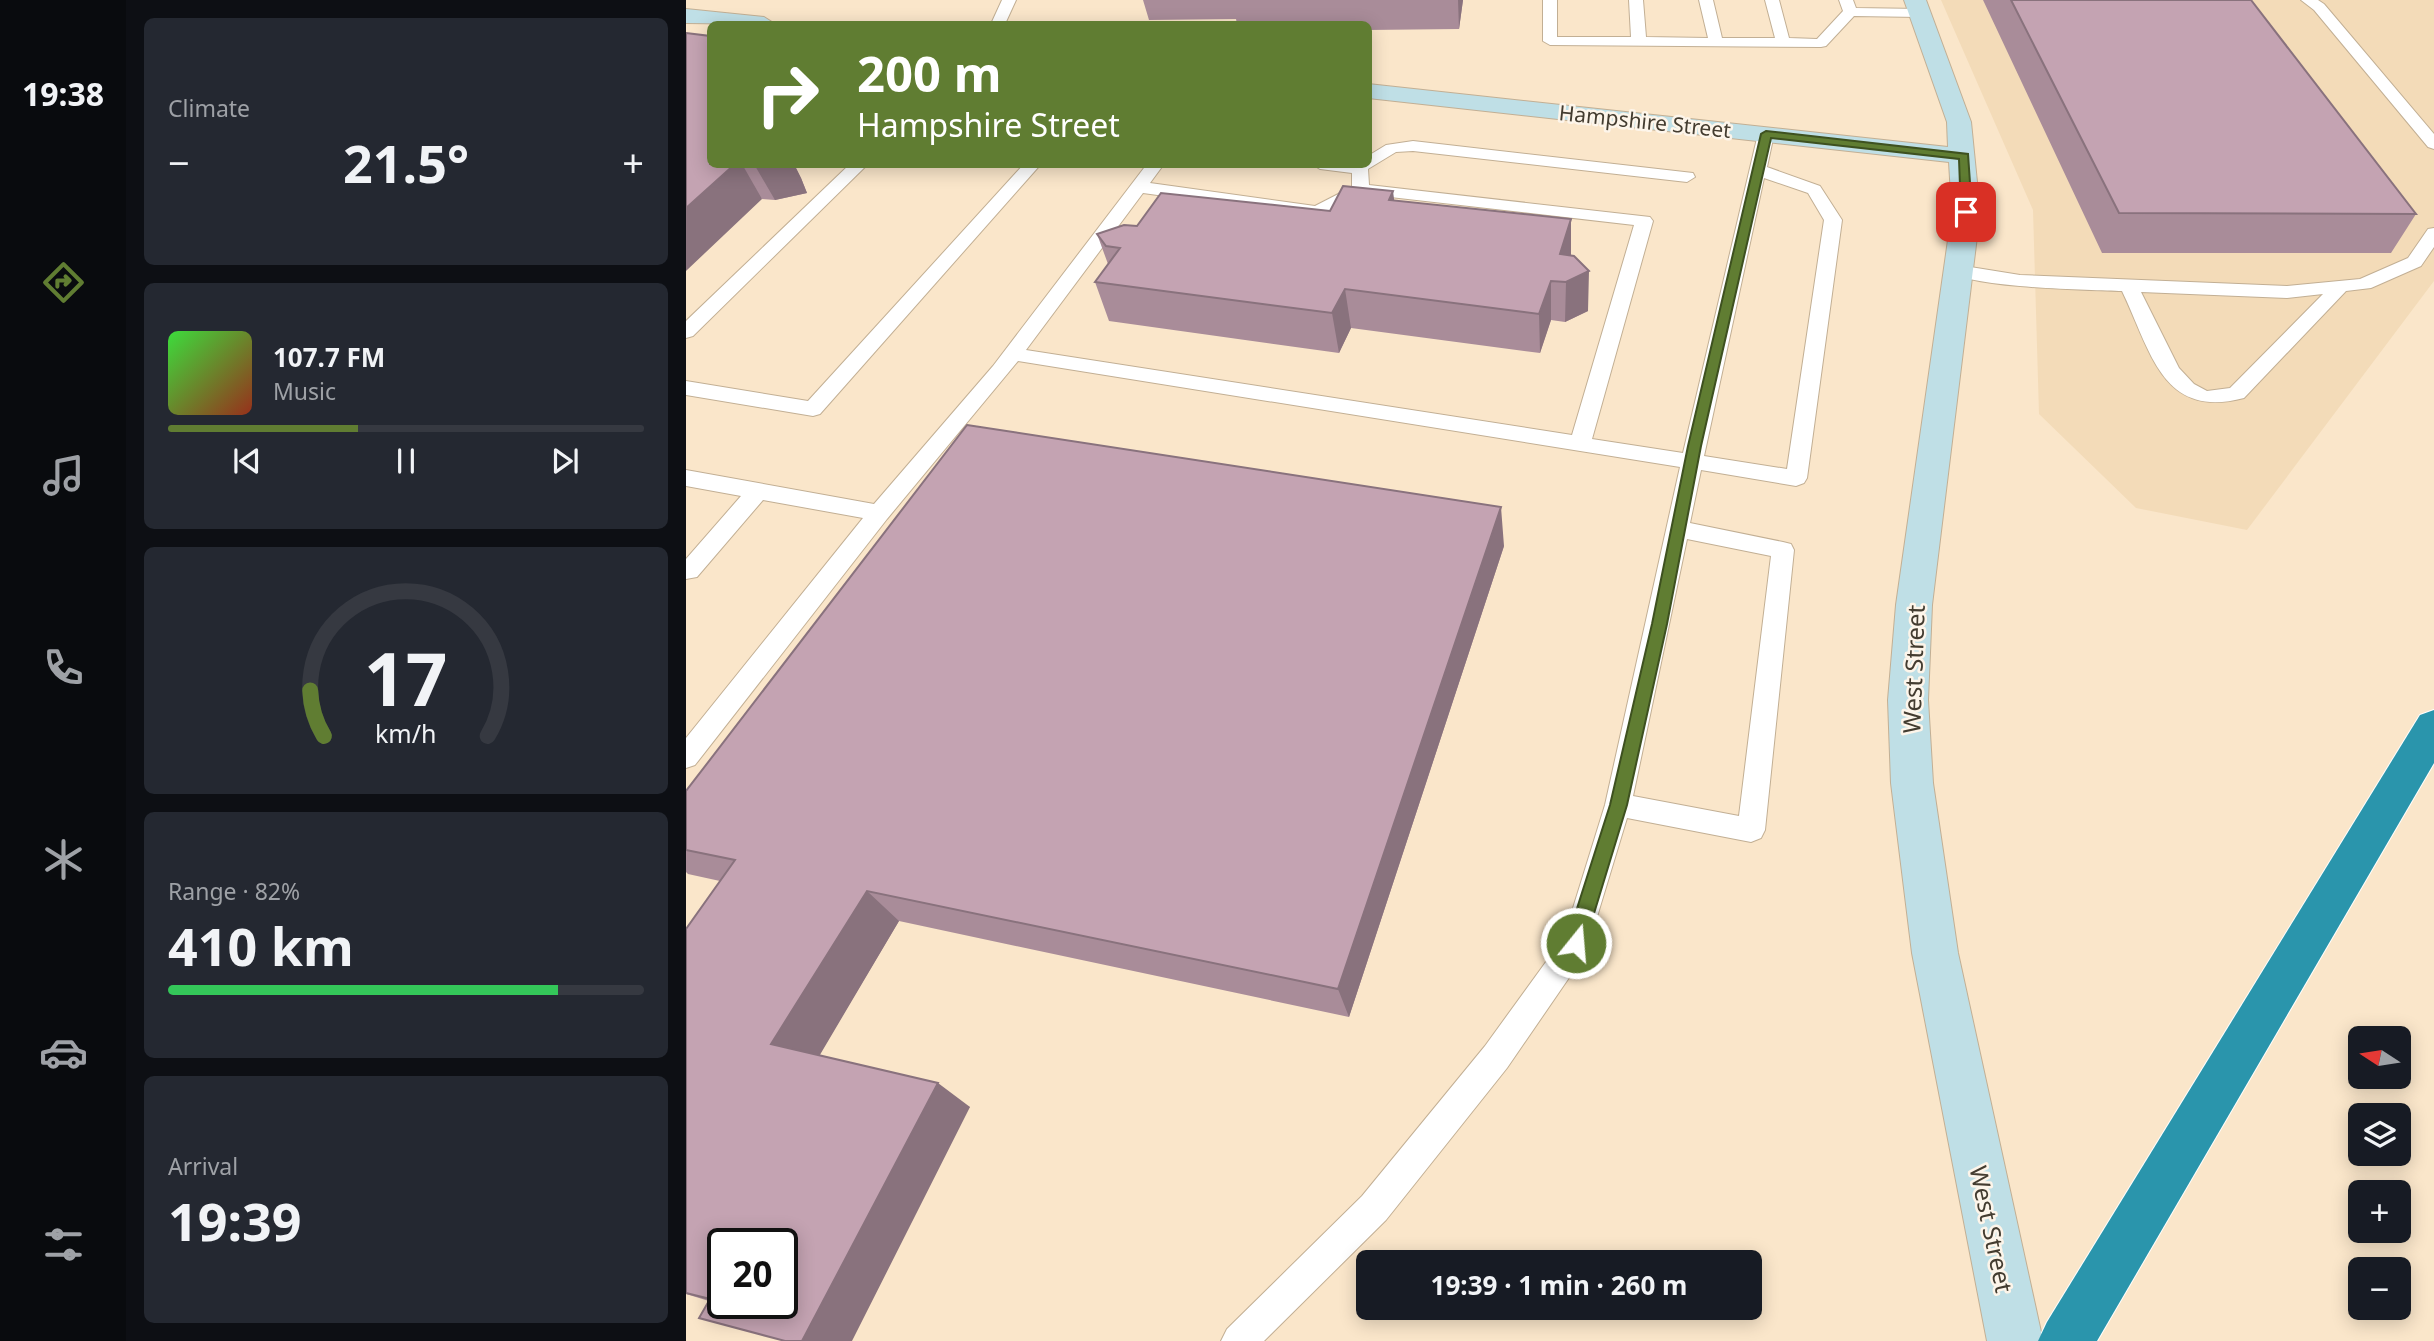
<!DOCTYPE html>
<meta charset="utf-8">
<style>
:root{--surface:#171b24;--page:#242831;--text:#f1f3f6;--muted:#9ea1a6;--line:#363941;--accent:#607d32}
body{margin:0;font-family:"Noto Sans",sans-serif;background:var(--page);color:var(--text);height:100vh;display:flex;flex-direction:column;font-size:26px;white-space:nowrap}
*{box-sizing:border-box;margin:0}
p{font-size:23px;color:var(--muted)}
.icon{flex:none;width:38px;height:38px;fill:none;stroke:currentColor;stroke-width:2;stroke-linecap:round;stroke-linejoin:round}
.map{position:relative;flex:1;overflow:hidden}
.details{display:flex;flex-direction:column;gap:18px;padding:18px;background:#0d0f14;width:560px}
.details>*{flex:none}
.guide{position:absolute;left:21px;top:21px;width:665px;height:147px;border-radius:10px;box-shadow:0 4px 18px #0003;background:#607d32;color:#fff;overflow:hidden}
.needle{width:46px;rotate:282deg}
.buttons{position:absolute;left:1662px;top:1026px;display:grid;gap:14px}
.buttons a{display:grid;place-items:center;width:63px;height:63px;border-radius:10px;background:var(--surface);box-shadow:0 4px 18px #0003;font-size:35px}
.speed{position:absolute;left:21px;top:1228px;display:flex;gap:14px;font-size:35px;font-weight:700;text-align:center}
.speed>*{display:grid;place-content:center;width:91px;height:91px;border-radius:50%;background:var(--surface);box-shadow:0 4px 18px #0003;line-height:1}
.speed .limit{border:4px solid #111;border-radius:10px;background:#fff;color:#111}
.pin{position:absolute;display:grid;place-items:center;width:60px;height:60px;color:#fff;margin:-30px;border-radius:14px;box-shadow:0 4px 10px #0006}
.me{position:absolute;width:77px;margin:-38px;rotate:17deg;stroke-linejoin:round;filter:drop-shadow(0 0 5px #0008)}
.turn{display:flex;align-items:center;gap:24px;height:147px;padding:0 35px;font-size:32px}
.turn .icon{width:91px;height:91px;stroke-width:2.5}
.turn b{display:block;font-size:49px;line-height:60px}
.big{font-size:52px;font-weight:700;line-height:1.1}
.details .card{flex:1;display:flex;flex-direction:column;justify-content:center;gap:10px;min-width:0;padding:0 24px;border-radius:10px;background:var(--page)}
.details .dial{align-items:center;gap:0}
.dial svg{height:182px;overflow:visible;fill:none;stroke:var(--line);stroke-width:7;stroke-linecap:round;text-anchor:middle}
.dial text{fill:var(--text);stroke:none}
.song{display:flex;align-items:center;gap:21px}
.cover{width:84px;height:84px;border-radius:10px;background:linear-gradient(135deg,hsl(120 70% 55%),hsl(10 70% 35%))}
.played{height:7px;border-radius:4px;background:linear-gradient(90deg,var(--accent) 40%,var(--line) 40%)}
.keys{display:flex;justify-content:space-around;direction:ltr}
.heat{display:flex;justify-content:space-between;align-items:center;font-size:38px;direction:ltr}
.charge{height:10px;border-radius:5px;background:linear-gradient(90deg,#34c759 82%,var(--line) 0)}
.trip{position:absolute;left:670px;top:1250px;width:406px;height:70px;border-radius:10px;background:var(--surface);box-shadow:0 4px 18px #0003;font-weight:700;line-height:70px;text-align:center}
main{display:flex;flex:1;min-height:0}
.dock{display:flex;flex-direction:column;width:126px;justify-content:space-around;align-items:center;background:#090b0e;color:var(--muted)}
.dock .icon{width:49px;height:49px}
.dock .selected{color:var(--accent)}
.dock b{font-size:32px;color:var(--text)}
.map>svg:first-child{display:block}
.built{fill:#f3dbb8}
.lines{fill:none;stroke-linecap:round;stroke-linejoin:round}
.lane-casing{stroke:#c2af94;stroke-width:2}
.secondary-casing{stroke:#c2af94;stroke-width:2}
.highway-casing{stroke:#fff;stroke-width:2}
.lane{fill:#fff;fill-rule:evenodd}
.secondary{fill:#bfdfe6;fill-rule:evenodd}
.highway{fill:#2a95ac;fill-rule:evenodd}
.wall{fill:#a98c99}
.shaded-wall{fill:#89727d}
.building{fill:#c4a3b2;stroke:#89727d;stroke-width:2;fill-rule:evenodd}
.route{fill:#607d32;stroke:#3e5120;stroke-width:2}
.labels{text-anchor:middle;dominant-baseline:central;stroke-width:5;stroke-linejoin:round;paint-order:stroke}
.far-street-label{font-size:21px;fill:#433c30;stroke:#fdf5ea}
.street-label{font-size:24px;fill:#433c30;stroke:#fdf5ea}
</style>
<main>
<nav class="dock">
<b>19:38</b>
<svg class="icon selected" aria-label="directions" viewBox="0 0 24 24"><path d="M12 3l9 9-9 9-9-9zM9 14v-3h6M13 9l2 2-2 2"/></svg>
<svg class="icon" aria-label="music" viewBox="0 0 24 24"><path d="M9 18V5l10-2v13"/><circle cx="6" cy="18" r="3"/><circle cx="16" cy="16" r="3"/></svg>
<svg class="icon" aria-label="phone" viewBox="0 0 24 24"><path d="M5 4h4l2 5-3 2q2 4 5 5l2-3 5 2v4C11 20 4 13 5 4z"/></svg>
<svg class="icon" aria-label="climate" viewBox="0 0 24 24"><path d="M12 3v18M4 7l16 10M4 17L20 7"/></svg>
<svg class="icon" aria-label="car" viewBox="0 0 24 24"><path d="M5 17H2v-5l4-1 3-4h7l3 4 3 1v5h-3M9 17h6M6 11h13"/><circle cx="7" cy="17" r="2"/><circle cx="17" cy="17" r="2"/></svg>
<svg class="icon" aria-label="filters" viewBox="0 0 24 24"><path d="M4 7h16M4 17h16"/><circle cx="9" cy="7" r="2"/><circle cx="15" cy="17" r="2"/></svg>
</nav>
<section class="details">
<div class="card"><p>Climate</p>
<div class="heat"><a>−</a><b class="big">21.5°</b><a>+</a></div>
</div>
<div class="card">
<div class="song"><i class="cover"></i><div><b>107.7 FM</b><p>Music</p></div></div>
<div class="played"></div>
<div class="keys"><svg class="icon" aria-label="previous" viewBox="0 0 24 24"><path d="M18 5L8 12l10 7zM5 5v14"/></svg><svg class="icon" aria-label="pause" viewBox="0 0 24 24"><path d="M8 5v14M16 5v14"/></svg><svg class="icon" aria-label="next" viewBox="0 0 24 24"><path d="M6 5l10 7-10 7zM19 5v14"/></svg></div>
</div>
<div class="card dial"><svg viewBox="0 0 100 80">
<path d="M14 69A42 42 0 1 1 86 69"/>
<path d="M14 69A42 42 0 0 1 8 49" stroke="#607d32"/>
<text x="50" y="56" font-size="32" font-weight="700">17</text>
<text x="50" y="72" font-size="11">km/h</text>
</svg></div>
<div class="card"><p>Range · 82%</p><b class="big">410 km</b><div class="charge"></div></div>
<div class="card"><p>Arrival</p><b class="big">19:39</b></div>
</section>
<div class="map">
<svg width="1748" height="1341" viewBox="0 0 1748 1341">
<rect width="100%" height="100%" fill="#fae6ca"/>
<path class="built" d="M1255 0H1748V281L1561 530 1450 508 1353 414 1347 210Z"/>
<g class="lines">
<g class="lane-casing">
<path id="lane" d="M316 0H330L319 24H305Z
M857 0H871V37H945L943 0H957L960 37 1022 38 1013 0H1027L1036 38H1089L1079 0H1093L1103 38 1131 39 1157 11 1153 0H1167L1170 8 1234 9 1241 13 1234 17 1168 16 1140 46 1135 47 864 45 857 41Z
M1615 0H1632L1638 4 1748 134V149L1742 147 1628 10Z
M1080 129 1088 134 1081 167 1134 186 1156 220 1121 478 1118 483 1110 486 1015 470 1004 523 1097 542 1105 544 1108 550 1079 830 1075 838 1065 842 941 818 900 953 821 1068 700 1220 578 1341H535L541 1329 676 1196 799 1046 878 937 919 805 994 467 332 361 201 519 9 765 0 768V738L177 518 77 500 11 577 0 579V559L55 496 0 486V470L188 504 307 366 461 164H478L464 183 629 206 666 187V173L634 169 626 164H682V156L700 145 727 141 1007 173 1009 177 1001 182 727 151 710 152 682 169 683 185 964 217 967 221 906 439 997 453 1072 134ZM1078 178 1122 193 1138 220 1101 469 1018 456ZM457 193 632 217 678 194 948 225 886 435 340 350ZM1001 539 1085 556 1053 816 947 796Z
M164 164H182L7 336 0 338V321Z
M338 164H355L134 414 127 416 0 395V381L122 401Z
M1748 228V247L1735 266 1685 288 1660 291 1558 398C1476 420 1465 351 1436 291 1407 290 1278 288 1263 270L1272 265 1334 275 1601 286 1674 279 1722 258 1742 229ZM1455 292 1601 298 1637 294 1544 388 1521 391 1508 384 1493 368Z"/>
</g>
<g class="secondary-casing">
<path id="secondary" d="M1218 0H1240L1285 122 1294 212 1246 605 1242 700 1247 783 1272 953 1357 1341H1301L1226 953 1205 783 1202 700 1210 605 1266 212 1263 162 682 98V84L1262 147 1261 122Z
M0 9 78 17 89 24 0 23Z"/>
</g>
<g class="highway-casing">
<path id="highway" d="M1748 710V763L1411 1341H1352L1361 1322 1734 715Z"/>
</g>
<use href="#lane" class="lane"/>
<use href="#secondary" class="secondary"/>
<use href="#highway" class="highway"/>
</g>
<path class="wall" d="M457 0H777L773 29 682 30V24H551L550 19 463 20Z
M1297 0H1565L1730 214 1705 253H1416Z
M24 164H108L115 178 121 193 89 200 76 199Z
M708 201 885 219V255L902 311 879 322 865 320 854 353 665 328 653 353 423 321 409 282 422 264 411 234 451 226 644 211Z
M818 546 663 1017 213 921 133 1055 284 1107 23 1301 0 1294V929L34 881 2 874 0 872V791Z"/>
<path class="shaded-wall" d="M772 0H777L773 29Z
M49 164H56L76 199 0 271V208Z
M68 164H108L115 178 121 193 89 200Z
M707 191 712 230 703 200Z
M885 219V259L874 254Z
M903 271 902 311 879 322 880 282Z
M865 281V320L854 353 853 314Z
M659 289 665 328 653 353 646 313Z
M815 507 818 546 663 1017 652 989Z
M181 891 213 921 125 1070 85 1044Z
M252 1083 284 1107 166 1341H116Z"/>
<path class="building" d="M1325 0H1565L1730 214 1433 213Z
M0 33 24 36V164H49L0 208Z
M657 186 707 191 703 200 885 219 874 254 888 256 903 271 880 282 865 281 853 314 659 289 646 313 409 282 434 248 420 246 411 234 438 225 451 226 475 193 644 211Z
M281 425 815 507 652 989 181 891 85 1044 252 1083 116 1341H99L13 1318 24 1299 0 1293V929L49 860 0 850V791ZM37 1244H96V1304H37Z"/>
<path class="route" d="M1080 131 1282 154 1286 212 1280 215 1275 212 1273 159 1085 138 1015 446 981 624 941 805 899 943 896 949 890 952 883 949 880 943 924 805 966 624 1002 446 1075 134Z"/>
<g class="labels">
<g class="far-street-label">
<text transform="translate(959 121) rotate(6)">Hampshire Street</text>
</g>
<g class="street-label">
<text transform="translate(1227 669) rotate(-88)">West Street</text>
<text transform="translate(1306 1229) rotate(78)">West Street</text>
</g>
</g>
</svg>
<div class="buttons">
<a><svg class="needle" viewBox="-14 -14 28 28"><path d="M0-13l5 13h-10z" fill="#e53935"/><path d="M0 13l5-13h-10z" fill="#9ea1a6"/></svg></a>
<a><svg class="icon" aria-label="layers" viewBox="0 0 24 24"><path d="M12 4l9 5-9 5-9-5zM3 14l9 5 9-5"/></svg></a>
<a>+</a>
<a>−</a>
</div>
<div class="speed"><div class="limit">20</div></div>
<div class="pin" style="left:1280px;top:212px;background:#d93025"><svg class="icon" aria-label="arrive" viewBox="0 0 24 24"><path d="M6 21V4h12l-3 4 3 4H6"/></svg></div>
<svg class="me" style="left:890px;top:943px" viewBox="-20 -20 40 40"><circle r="17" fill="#607d32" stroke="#fff" stroke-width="3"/><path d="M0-11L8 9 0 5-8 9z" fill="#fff"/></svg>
<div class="trip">19:39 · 1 min · 260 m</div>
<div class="guide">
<div class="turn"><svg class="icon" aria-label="right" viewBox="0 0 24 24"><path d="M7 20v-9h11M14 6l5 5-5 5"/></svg><div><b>200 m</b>Hampshire Street</div></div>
</div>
</div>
</main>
